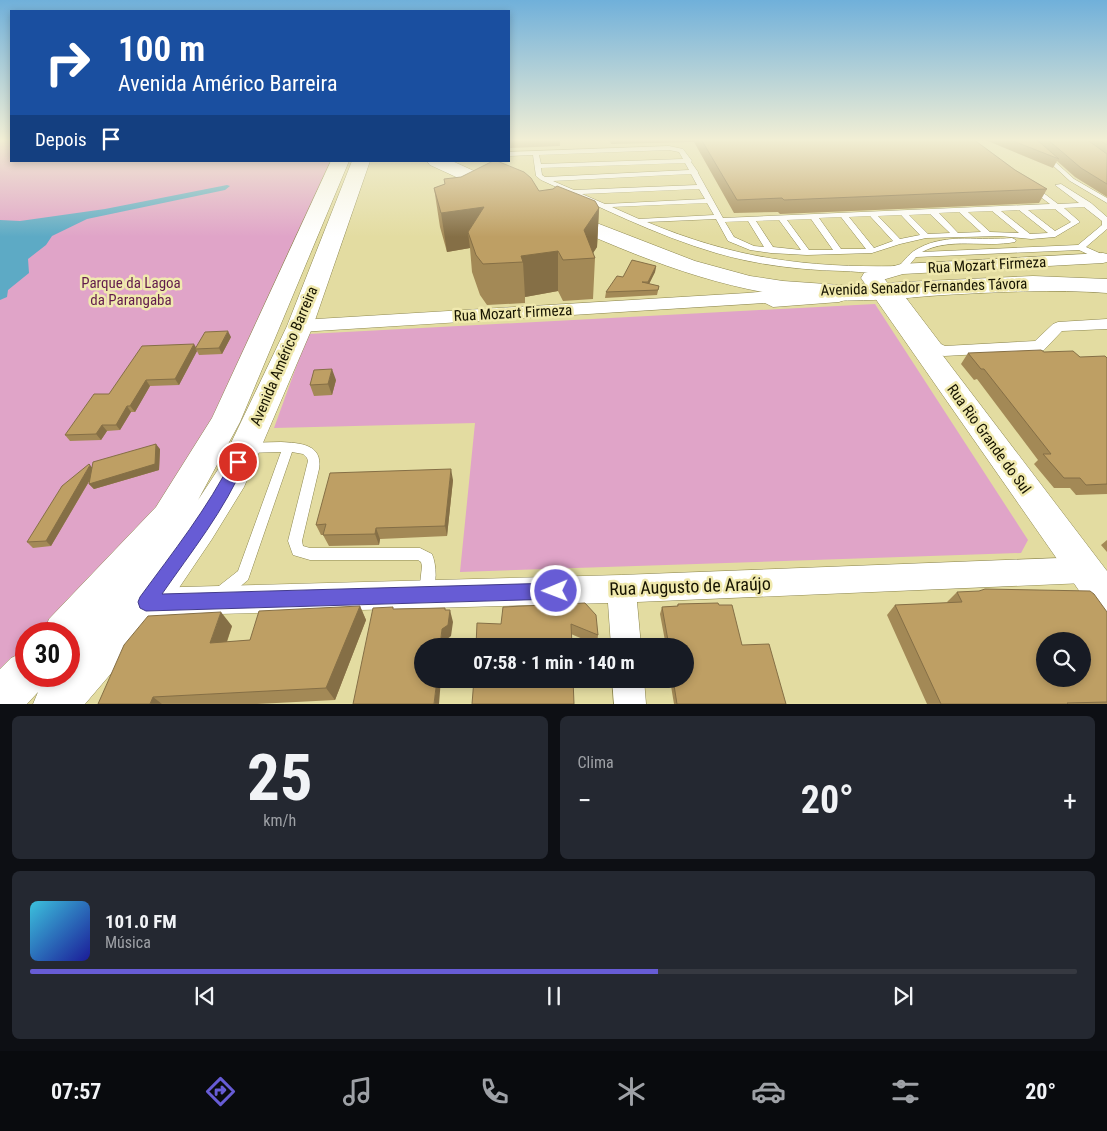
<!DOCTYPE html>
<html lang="pt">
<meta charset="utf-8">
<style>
:root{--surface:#171b24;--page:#242831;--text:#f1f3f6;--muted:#9ea1a6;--line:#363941;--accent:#675cd5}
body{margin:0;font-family:"Roboto Condensed",sans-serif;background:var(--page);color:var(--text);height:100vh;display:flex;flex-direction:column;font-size:19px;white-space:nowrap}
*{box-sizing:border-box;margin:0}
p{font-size:16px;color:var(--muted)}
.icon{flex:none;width:28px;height:28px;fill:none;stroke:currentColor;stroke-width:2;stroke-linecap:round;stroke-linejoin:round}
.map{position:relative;height:704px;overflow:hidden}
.sheet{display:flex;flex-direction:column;gap:12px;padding:12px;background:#0d0f14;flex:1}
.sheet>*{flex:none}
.top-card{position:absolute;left:10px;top:10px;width:500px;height:152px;border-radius:0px;box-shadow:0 2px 8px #0003;background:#1a4fa0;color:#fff;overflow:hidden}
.fabs{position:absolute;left:1036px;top:632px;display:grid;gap:10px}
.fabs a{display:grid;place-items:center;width:55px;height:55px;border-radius:50%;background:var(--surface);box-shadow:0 2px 8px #0003;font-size:25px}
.speed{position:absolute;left:15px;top:622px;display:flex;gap:10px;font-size:25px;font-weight:700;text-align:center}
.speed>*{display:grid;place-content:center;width:65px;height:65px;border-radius:50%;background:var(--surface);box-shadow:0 2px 8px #0003;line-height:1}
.speed .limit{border:8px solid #d22;background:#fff;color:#111}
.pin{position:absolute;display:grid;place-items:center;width:42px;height:42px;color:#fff;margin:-21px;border:2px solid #fff;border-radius:50%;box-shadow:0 1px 5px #0007}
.me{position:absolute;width:55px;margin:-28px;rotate:269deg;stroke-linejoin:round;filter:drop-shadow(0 0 4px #0008)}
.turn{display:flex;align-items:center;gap:18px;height:105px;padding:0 25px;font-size:22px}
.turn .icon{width:65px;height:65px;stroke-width:2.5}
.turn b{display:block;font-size:35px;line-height:42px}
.then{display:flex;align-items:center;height:48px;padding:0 25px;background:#0003;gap:10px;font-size:19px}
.big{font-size:38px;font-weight:700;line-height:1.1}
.sheet .widget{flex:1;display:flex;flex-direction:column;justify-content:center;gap:8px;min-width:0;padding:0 18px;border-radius:8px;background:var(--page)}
.sheet .dial{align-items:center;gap:0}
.dial b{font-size:65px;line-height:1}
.song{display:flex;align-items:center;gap:15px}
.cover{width:60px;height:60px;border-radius:8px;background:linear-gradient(135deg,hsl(190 70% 55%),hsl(240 70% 35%))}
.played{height:5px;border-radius:2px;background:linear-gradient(90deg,var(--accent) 60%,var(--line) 60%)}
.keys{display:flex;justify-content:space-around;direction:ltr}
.heat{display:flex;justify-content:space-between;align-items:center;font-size:28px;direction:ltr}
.sheet .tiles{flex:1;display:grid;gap:12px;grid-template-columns:1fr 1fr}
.widget:last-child{grid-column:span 2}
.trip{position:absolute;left:414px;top:638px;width:280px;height:50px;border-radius:25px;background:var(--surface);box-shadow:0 2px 8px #0003;font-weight:700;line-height:50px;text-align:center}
.dock{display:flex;height:80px;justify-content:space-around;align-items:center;background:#090b0e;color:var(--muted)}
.dock .icon{width:35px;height:35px}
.dock .active{color:var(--accent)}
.dock b{font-size:22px;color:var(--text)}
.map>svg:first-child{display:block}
.green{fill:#e0a4c8}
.water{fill:#5daac5}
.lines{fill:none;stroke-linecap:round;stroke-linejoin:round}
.service-casing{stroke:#8c864e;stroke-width:1}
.pedestrian-casing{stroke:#8c864e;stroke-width:1}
.minor-casing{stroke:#8c864e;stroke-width:1}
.tertiary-casing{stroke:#8c864e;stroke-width:1}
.primary-casing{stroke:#8c864e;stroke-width:1}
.service{fill:#fff;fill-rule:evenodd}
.pedestrian{fill:#fff;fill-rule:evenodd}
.minor{fill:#fff;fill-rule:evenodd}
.tertiary{fill:#fff;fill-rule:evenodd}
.primary{fill:#fff;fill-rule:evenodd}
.wall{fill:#a38956}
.shaded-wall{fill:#856f46}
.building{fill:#be9f64;stroke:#856f46;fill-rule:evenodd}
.route{fill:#675cd5;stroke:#433c8a}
.labels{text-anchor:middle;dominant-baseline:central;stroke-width:5;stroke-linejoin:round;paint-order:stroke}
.street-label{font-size:15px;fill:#171401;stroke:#f0e9ae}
.park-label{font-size:15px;fill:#621c4c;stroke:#f0e9ae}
.near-street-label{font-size:18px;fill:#171401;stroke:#f0e9ae}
</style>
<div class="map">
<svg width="1107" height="704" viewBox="0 0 1107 704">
<rect width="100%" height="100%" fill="#e3dca1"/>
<path class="green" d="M0 139H11V161H330L257 333 233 384 163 509 48 634H26V656L0 682Z
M875 304 1028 540 1021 553 460 572 475 423 274 428 308 334Z"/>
<path class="water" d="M227 185 230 186 225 190 87 219 52 236 46 245 28 259 29 273 8 290 7 297 0 300V220L20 221 105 209Z"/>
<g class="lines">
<g class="service-casing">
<path id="service" d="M1024 139H1030L1074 179 1107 198V203L1070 181Z
M669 146 683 149 692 161 691 162 698 172V173L723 218 1050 204 1030 189V185H1033L1058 204 1079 203 1055 185 1061 184 1091 203 1107 217V229L1086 247 1106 256 1107 258 1103 261 1100 260 1079 250 916 257 904 271C885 275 863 272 843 271 800 270 757 265 716 253 655 235 598 206 541 180L536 176 533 155 509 156V152ZM669 150 679 152 683 159 541 164 539 155ZM685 163 689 170 545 177 542 175 541 168ZM691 174 697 185 574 190 553 181ZM699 189 705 199 605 204 582 194ZM707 203 714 215 639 219 612 207ZM1084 207 1102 221V225L1078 245 922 252C950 237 985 248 1015 242L1016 240 1012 238C982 241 946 233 919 248 910 252 905 260 899 266 806 268 733 258 647 222L716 219 728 241 750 250 771 253 807 255 872 253 900 244 926 238 1000 236 1031 239 1055 237 1080 222 1064 208ZM1055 209 1071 222 1055 231 1028 210ZM1019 210 1048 233 1030 234 1001 211ZM992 211 1019 233 990 232 968 212ZM959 212 981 232 958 233 939 213ZM930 214 950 233 928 234 909 215ZM901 215 920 235 900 239 878 216ZM870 216 893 241 874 248 849 217ZM841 217 866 249H841L819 218ZM811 219 833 250H809L787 220ZM779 220 801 250 773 247 756 221ZM748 221 764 247 754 246 734 237 725 222Z
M281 442C300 443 323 444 319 469L302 541 303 546 310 548H420L432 554C437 566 437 585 431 598L426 600 421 598 419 593 422 566 421 562 418 560H310L293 555 288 541 308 461 307 458 303 454 292 452 248 580 225 599 220 601 215 599 213 594 215 589 238 571 281 452 247 453 243 451 241 448 243 445 247 443Z"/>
</g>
<g class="pedestrian-casing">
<path id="pedestrian" d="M916 289 923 293 921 296 906 298 941 344 945 346 1035 341 1053 324 1058 322 1107 319V329L1062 331 1044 350 1039 351 944 356 931 352 892 298 896 291Z"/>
</g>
<g class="minor-casing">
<path id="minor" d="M1103 253 1107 254V262L1103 263 903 274 872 283 866 282 863 278 866 274 901 264Z
M789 284 795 285 798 289 793 294 839 290 845 292 848 296 845 300 839 302 773 307 765 303 300 332 293 330 290 326 293 322 300 320 747 293 771 291Z
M1085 557 1095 561 1099 570 1095 579 1085 583 637 602 641 646H611L608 603 146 616 136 612 132 602 136 592 146 588 621 575Z
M612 679H644L646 704H614Z"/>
</g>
<g class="tertiary-casing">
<path id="tertiary" d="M872 271 880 273 1107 571V618L1094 612 861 278 864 273Z"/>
</g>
<g class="primary-casing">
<path id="primary" d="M331 161H349L240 422 198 500 219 468 287 326 352 161H370L313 326 244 487 212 539 160 616 85 704H33L38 692 27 704H0V669L11 658 26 651V676H46L43 684 50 676H69V656L74 650 69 653V634H43L49 619 156 507 212 418Z
M427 161H452L505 185 508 189 505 193 498 195 491 193 430 165Z
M563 210 695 261 750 276 783 281 840 285 1033 276 1107 279V293C1053 289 999 292 944 295 902 298 858 303 815 299 724 292 639 258 556 220L553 216 556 212Z"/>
</g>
<use href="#service" class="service"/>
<use href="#pedestrian" class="pedestrian"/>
<use href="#minor" class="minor"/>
<use href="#tertiary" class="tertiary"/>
<use href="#primary" class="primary"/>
</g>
<path class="wall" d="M509 139H596L560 140V146L509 148Z
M609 139H973L1015 170 1047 189 1039 203 780 214 778 212 734 213 694 142 611 144Z
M983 139H1107V197L1075 177 1057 161 1053 168Z
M444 179 539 191 599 208 597 247 593 253 595 258 593 299 563 301 558 291 525 297V303L487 305 480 295 472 272 470 248 447 252 440 227 434 188 445 184Z
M656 266 655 272 649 284 659 286 657 295 605 298 606 292 623 277Z
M231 337 222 354 199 355 197 351 179 385 150 386 135 412H131L120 430 107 431 101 440 70 441 65 435 109 394 196 348Z
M1044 352 1080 357 1107 358V494L1076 495 1070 488H1054L1034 464 1038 460 977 379 974 380 961 364 968 353Z
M336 380 332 395 314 396 310 385Z
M160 449 159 470 94 489 89 484 90 480 51 546 33 548 27 542 92 467Z
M453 480 447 536 380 539 379 545 329 546 323 535H321L316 525Z
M1107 540V552L1101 545Z
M957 592 1107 612V704H927L887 615 895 605 948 603 947 602Z
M585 603 598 635 597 645 571 634 501 624Z
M678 604 719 605 742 645 786 704H674L670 680H661L660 679H685V646H666L660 614 662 607 677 606Z
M360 606 366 620 335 700 257 704H98L232 626 227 642 250 640Z"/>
<path class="shaded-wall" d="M484 207 468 232 470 248 447 252 441 213Z
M599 208 597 247 589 259 584 230Z
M558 251V291L525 297 523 262 521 256Z
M656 266 655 272 647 288 648 282Z
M228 331 231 337 222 354 219 348Z
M194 344 197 349H195L197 351 179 385 175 379Z
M332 369 336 380 332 395 328 384Z
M146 380 150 386 135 412 130 406Z
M127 406 131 412 120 430 116 425Z
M102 425 107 431 101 440 96 434Z
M156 444 160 449 159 470 94 489 89 484Z
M90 465 95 471 51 546 46 541Z
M451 469 453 480 447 536 445 526Z
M376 528 380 539 379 545 375 534Z
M360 606 366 620 335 700 326 688Z
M450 610 453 622 451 636 446 640 445 646H440L442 629Z
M221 612 232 626 222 655 210 643Z
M437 679H441L439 704H434Z
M153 697 162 704H150Z"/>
<path class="building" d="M701 139H973L1015 170 1047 189 784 200 782 198 737 200Z
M1008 139H1036L1059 159Z
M1047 139H1086L1107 154V184L1081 168Z
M1098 139H1107V145Z
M493 161H497L524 172 531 178 539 191 553 189 557 186 595 201 599 208 584 230 595 258 563 260 558 251 521 256 523 262 483 264 476 255 468 232 484 207 441 213 434 188 445 184 444 179 461 177Z
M632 260 656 266 648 282H642L659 286 658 290 606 292 617 276 623 277Z
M228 331 219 348 195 349 205 332Z
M194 344 175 379 146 380 130 406H127L116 425H102L96 434 65 435 94 394H109L142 346Z
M1041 350 1044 352 1073 351 1080 357 1105 356 1107 358V484L1086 485 1080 478H1064L1043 454H1051L984 369H981L968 353Z
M332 369 328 384 310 385 314 370Z
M156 444 155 464 89 484 93 462Z
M89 464 90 465 46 541 27 542 62 486Z
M451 469 445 526 376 528 375 534 323 535 326 524 316 525 330 473Z
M985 589 1090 591 1094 594 1107 612V702L1067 703 1068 704H941L895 605 962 602 957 592 979 591ZM1045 641H1082V679H1045Z
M585 603 596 615 598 635 571 624 572 646H476L477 623 501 624 503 607Z
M718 603 719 605H732L742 645 769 644 786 704H677L673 679H685V646H669L662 607 678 606V604Z
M360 606 326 688 153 697 150 704H98L124 645 148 616 221 612 210 643 250 640 259 611Z
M393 607V609L445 608V610H450L448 625 442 629 440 646H422V679H437L434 704H353L373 608Z
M474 679H573L574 704H472Z"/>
<linearGradient id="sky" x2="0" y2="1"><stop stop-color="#70b0da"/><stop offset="0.59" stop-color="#f2efd5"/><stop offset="1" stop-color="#f2efd5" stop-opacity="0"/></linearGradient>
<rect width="1107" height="237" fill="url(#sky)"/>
<path class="route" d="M238 457 243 458 245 462C225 510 191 552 162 594L556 583 562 585 564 591 562 597 556 599 146 611 140 608 138 602 140 597C173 552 208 508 233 458Z"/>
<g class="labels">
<g class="street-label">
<text transform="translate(987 265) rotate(-3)">Rua Mozart Firmeza</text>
<text transform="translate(924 287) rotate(-2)">Avenida Senador Fernandes Távora</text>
<text transform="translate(513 313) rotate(-3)">Rua Mozart Firmeza</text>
<text transform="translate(284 356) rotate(-67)">Avenida Américo Barreira</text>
<text transform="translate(989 439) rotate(54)">Rua Rio Grande do Sul</text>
</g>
<g class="park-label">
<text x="131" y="283">Parque da Lagoa<tspan x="131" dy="17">da Parangaba</tspan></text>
</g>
<g class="near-street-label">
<text transform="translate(690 586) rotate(-2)">Rua Augusto de Araújo</text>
</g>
</g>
</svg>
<div class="fabs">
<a><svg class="icon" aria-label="search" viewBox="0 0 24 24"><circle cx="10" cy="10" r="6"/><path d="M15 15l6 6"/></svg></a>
</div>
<div class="speed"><div class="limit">30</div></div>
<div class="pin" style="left:238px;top:462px;background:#d93025"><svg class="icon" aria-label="arrive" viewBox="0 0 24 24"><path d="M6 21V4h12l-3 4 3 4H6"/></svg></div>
<svg class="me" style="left:556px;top:591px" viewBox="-20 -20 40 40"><circle r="17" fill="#675cd5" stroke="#fff" stroke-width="3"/><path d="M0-11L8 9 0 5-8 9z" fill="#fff"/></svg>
<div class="trip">07:58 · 1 min · 140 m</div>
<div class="top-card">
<div class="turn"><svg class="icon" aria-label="right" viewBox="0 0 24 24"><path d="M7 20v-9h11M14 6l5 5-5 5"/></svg><div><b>100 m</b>Avenida Américo Barreira</div></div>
<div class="then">Depois<svg class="icon" aria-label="arrive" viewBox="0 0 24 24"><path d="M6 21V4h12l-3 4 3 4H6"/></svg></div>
</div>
</div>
<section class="sheet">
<div class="tiles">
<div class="widget dial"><b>25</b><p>km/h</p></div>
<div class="widget"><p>Clima</p>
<div class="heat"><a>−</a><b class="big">20°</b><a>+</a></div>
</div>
<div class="widget">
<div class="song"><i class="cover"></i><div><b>101.0 FM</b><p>Música</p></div></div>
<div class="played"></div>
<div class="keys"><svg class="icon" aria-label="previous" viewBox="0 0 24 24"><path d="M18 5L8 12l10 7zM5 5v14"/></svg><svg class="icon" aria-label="pause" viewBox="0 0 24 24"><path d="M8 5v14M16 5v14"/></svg><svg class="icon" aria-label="next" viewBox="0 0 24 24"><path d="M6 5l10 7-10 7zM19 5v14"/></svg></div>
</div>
</div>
</section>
<nav class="dock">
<b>07:57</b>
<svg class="icon active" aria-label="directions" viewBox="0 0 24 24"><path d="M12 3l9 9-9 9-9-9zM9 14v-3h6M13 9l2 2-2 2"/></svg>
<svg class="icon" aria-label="music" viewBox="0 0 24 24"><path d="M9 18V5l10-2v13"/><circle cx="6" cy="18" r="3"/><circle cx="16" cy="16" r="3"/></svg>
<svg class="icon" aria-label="phone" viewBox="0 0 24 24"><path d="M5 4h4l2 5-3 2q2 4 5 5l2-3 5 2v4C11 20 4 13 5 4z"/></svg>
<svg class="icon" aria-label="climate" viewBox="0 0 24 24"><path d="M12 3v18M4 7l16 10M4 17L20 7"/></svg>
<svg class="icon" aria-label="car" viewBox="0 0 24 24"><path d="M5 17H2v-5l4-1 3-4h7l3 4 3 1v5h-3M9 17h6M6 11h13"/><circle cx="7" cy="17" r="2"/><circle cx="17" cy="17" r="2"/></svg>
<svg class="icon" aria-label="filters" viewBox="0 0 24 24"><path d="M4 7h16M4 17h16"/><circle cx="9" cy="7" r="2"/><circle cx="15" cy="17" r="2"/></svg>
<b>20°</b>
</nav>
